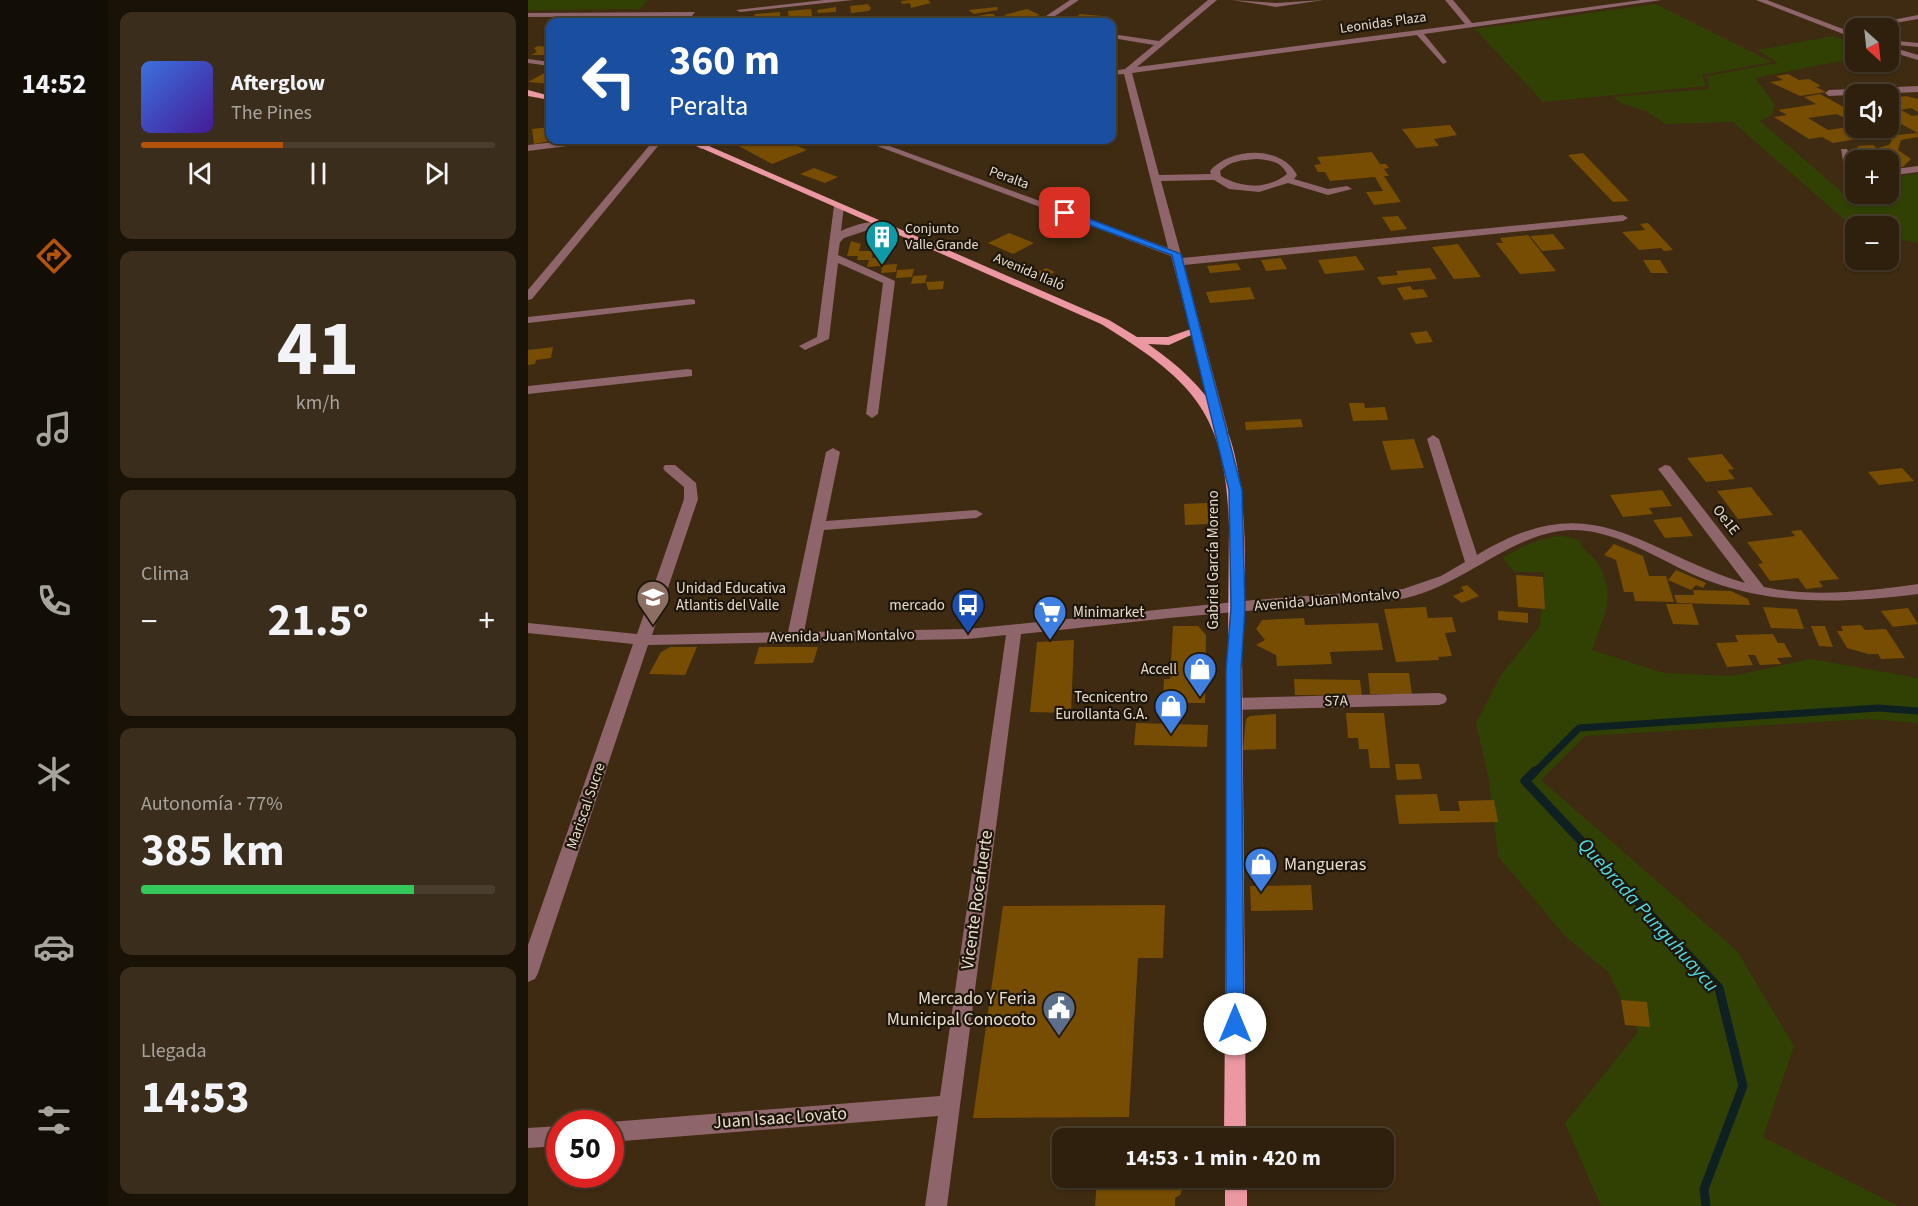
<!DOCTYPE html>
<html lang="es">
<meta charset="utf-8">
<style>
:root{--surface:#2e200d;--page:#3a2d1b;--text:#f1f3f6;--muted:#a7a39d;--line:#493e2e;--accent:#b45309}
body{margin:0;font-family:"Source Sans 3",sans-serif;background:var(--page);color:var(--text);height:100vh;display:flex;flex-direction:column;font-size:22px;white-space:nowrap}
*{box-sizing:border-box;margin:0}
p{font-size:20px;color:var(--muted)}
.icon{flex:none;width:33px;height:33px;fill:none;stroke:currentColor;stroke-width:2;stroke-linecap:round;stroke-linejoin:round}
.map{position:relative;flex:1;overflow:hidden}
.side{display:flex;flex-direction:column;gap:12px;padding:12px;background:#191207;width:420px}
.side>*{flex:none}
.top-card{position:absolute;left:18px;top:18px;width:570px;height:126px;border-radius:12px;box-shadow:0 2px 4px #0004,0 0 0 2px var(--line);background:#1a4fa0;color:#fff;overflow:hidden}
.needle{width:39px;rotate:153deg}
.controls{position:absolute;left:1317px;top:18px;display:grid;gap:12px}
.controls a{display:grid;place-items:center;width:54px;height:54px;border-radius:12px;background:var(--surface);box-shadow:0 2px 4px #0004,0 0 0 2px var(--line);font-size:30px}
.speed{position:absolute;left:18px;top:1110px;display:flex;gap:12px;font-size:30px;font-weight:700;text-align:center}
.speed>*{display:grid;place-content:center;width:78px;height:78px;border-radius:50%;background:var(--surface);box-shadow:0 2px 4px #0004,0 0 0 2px var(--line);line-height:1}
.speed .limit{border:9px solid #d22;background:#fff;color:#111}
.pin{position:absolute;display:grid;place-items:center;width:51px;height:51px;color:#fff;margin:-26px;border-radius:12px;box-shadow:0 3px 9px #0006}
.me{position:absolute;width:66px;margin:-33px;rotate:0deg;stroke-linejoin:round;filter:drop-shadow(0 0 4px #0008)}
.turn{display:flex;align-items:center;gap:21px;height:126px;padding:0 24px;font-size:27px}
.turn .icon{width:78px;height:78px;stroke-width:2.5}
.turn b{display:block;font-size:42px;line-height:51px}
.big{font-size:45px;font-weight:700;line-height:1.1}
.side .widget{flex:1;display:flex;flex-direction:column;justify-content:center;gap:9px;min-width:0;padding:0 21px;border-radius:12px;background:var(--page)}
.side .dial{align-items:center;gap:0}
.dial b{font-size:78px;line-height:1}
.song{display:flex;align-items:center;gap:18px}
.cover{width:72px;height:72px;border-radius:9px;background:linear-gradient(135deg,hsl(220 70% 55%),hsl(260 70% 35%))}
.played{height:6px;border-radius:3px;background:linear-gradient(90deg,var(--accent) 40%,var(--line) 40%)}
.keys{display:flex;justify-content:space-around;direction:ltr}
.heat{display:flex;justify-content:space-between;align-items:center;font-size:33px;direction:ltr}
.charge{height:9px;border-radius:4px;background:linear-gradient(90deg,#34c759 77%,var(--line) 0)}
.trip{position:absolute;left:524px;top:1128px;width:342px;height:60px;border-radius:12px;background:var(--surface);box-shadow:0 2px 4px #0004,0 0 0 2px var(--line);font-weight:700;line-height:60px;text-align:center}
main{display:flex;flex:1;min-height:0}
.tabs{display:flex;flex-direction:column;width:108px;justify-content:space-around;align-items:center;background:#120d05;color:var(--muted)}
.tabs .icon{width:42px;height:42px}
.tabs .selected{color:var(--accent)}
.tabs b{font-size:27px;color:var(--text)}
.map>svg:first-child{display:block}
.green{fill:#314104}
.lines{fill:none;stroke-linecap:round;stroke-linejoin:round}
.stream-far1{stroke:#0e2021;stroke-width:7}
.stream{stroke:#0e2021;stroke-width:9}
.building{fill:#764d03}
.minor{fill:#8e656a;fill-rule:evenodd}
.major{fill:#ec98a3;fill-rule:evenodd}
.route{fill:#1a73e8;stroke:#114b97;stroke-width:1.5}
.labels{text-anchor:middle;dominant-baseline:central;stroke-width:4.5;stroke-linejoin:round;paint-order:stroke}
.far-street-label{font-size:14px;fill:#e8dccd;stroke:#1e160b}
.far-poi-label{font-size:14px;fill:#e8dccd;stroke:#1e160b;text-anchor:start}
.street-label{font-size:15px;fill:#e8dccd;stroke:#1e160b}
.poi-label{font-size:15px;fill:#e8dccd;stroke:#1e160b;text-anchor:end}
.near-poi-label{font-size:18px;fill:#e8dccd;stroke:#1e160b;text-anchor:start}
.near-street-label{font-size:18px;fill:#e8dccd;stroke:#1e160b}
.near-water-label{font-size:20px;font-style:italic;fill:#4fdde5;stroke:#1e160b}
</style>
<main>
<nav class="tabs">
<b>14:52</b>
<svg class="icon selected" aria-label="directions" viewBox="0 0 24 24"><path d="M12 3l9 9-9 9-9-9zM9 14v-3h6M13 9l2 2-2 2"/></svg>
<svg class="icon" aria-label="music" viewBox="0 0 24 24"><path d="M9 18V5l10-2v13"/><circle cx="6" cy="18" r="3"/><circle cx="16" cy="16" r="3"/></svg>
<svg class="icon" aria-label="phone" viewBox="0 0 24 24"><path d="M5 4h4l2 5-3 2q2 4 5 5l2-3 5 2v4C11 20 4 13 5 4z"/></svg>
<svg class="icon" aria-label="climate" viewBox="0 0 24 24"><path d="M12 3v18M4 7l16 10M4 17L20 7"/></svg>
<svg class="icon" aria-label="car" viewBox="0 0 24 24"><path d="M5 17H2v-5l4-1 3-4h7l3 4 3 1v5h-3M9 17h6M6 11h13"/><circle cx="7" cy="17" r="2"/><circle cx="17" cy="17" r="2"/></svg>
<svg class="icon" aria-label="filters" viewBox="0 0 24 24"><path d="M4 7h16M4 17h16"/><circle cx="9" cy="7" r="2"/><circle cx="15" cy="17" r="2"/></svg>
</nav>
<section class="side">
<div class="widget">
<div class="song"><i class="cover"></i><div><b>Afterglow</b><p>The Pines</p></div></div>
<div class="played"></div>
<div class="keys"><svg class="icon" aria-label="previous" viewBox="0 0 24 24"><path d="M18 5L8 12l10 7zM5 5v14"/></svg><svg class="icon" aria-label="pause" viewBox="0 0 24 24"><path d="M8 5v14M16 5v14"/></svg><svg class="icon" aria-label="next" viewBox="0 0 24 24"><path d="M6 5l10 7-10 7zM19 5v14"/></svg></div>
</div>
<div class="widget dial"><b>41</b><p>km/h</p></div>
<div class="widget"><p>Clima</p>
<div class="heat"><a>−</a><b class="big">21.5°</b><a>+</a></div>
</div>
<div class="widget"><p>Autonomía · 77%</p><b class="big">385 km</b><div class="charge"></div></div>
<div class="widget"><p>Llegada</p><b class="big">14:53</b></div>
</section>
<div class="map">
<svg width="1390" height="1206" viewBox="0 0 1390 1206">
<rect width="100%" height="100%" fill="#3e2b11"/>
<path class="green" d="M0 0H120L112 9 0 10Z
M1128 4 1244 62 1174 75 1178 86 1015 102 947 29Z
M1305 36 1327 44V58L1227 78 1247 105 1244 115 1232 121 1325 202 1366 200 1360 194 1361 178 1390 173V243L1361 237 1360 226H1328L1327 229 1205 122 1137 124 1118 111 1095 104 1085 97 1181 89 1179 76 1250 63 1230 50Z
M1035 536 1052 540C1054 552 1067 556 1072 567 1089 603 1074 617 1064 650L1136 673 1204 676 1283 659 1390 678V723L1340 719 1057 736 1013 780 1209 951 1266 1046 1235 1137 1370 1206H1073L1037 1123 1110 1032 1080 972 1037 936 970 856 961 780 948 723 973 675 1012 626 1016 572H986L975 558C995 545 1012 538 1035 536Z"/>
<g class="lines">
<path class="stream-far1" d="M1006 773 1051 728 1350 708 1390 711"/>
<path class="stream" d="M1007 771 997 781 1191 988 1215 1086 1176 1189 1178 1206"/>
</g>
<path class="building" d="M383 0H400L403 3 383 8 382 3 374 4 373 1Z
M340 4 343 8 341 11 323 13 322 6Z
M308 7V12L290 13 289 10Z
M469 7 470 10 446 14 440 10Z
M283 9 285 21 261 22 260 11Z
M499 9 512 15 489 21 476 15Z
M252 12V19L239 22H229L226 14Z
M460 14H466L470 22H447L445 17Z
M552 14 575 16 580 18 568 22 545 19Z
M438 17 439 22H416L415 18Z
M10 46 22 47V55H3L9 52 6 48Z
M18 72 22 73V84L0 82Z
M1260 74 1271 80 1281 79 1293 86 1288 87 1298 92 1272 96 1242 82 1255 80 1248 76Z
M1292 94 1328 114V124L1309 114 1280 118 1300 130 1328 126 1349 128 1360 134 1305 143 1294 137 1281 139 1246 117 1259 115 1250 110 1288 104 1276 97Z
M1378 96 1390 99V112L1383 108 1373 110 1384 116 1390 115V137L1373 140 1370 150 1383 159 1375 167H1360L1361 158 1350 148 1361 145 1364 140 1357 136 1390 133 1371 123 1360 122V104L1374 103 1365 98Z
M922 125 929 135 906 139 911 146 888 148 874 129Z
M22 127V141L6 144 4 129Z
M223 140H241L251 143 260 140H281L267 145 279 150 244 164 209 145Z
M1345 145 1351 151 1344 154 1352 160 1336 159 1326 151 1331 146Z
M844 152 852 164H858L861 168 856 169 861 176H856L873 202 846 205 838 192 855 191 847 177 802 181 797 172H790L786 165 793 164 789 157Z
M1055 153 1101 201 1085 202 1040 155Z
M286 168 310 177 297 183 272 174Z
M870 216 879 229 863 231 854 217Z
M1120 223 1145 250 1136 251 1133 248 1111 250 1094 232 1117 230 1112 224Z
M481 233 506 243 485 254 460 243Z
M1025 234 1037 249 1014 251 1002 236Z
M1000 235 1028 271 992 274 968 243H975L972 238Z
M323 241 333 244 331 251H345L344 258 355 257 353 266 339 267 341 260H329L330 256H319Z
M930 244 953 277 926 279 904 247Z
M828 256 837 270 797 274 790 260Z
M753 258 759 269 738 271 733 260Z
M1115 260H1132L1140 273H1123Z
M709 263 713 270 682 273 679 266Z
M369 264 368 272 353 273 354 265Z
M518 268 527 272 513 279 504 275Z
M902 268 909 279 854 285 849 277 870 275 868 271Z
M386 269 384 277 368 278 369 270Z
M399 275 397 283 383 284 385 276Z
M416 281 415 289 400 290 398 282Z
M882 286 885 290 895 289 900 297 876 300 869 288Z
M722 287 727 299 682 303 678 292Z
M899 331 905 342 888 344 882 333Z
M25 347 23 358 8 360 7 364 0 365V350Z
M821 403H836L837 408 857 407 860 420 825 421Z
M773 419 775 427 718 430 717 422Z
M886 439 896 468 863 470 854 441Z
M1194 454 1206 469 1200 470 1207 479 1178 482 1159 458Z
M1374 468 1386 481 1351 485 1340 472Z
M1223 487 1245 515 1210 519 1189 491Z
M1134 490 1144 506 1121 508 1125 514 1095 517 1082 495Z
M679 503 681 524 657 525 656 504Z
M1153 517 1165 536 1137 538 1125 520Z
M1273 530 1311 579 1291 581 1295 587 1278 589 1270 578 1242 581 1230 564 1235 563 1219 542 1267 536 1263 531Z
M1086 544 1115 556 1121 576H1138L1146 602 1107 601 1105 592H1096L1088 560 1076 555Z
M1148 570 1178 583 1175 588 1168 585 1163 590 1140 580Z
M988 575 1015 577 1017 609 990 607Z
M939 585 951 596 934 603 925 596 936 591 933 587Z
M1165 590 1203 591 1220 599 1222 605 1149 603 1146 595H1166Z
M1138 604H1164L1171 625 1145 624Z
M898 607 900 618 924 617 928 632 917 633 924 656 910 657 911 660 868 662 856 609Z
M1235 607 1269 609 1276 629 1243 628Z
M1380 608 1390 624 1365 627 1353 611Z
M970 611 1000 613V623L970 620Z
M776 618 777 625 850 623 855 650 802 652 804 664 749 666 748 655 728 645 737 640 728 629 734 620Z
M1333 625 1337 630 1358 629 1377 658 1353 659 1350 654H1340L1319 648 1309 631H1315L1313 626Z
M645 626H670L678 635 677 703H635L636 679H642Z
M1283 626H1297L1305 647 1291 646Z
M1245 634 1250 643H1256L1264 657 1249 658 1253 664 1232 665 1227 655H1220L1225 665 1199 667 1188 643 1210 642 1207 635Z
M546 640 543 713 502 712 509 642Z
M142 647H169L157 675 121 674 133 652Z
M231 647H290L285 663 226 664Z
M840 673H881L884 694H842Z
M766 679 832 680 834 696 767 695Z
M818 713H856L862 768H842L840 749H831L830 738H820Z
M748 714V749L715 750 718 719 722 716Z
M608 723 680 725 679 747 606 745Z
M867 764H891L894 779 869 780Z
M909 794 912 811H932L930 801 966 800 970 822 871 824 867 795Z
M783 885 785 910 723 911 722 886Z
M637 905 635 958H610L601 1117 445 1118 475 906Z
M1093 1000 1119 1002 1122 1027 1097 1025Z
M569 1178H648L654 1190 652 1195 647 1198V1206H567Z"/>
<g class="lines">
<path class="minor" d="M296 0H325L212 12 208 10Z
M542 0H551L518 22H509Z
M680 0H689L609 67 937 24 917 0H925L944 23 1113 0H1134L896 34 919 62 915 64 889 35 604 73 631 175 683 174 682 171C702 147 754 145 769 175L766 179 800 189 819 186 824 189 800 195 760 183 731 192 701 189 686 180 633 181 654 258 1095 215 1100 218 1095 221 656 265 700 430 699 433H689L643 256 333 140H345L640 248 596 74 584 75V71L597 69 626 45 584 38V34L631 41ZM728 159C741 160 753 161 759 174 739 190 713 188 693 176L692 171C702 161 714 160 728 159Z
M704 0 748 3 796 0 748 7Z
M1228 0H1239L1328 34V39Z
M167 12 164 16 0 17V13Z
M1390 15V19L1328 30 1324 28Z
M1360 40 1390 43V47L1360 44Z
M1360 46 1390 55V60L1360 51Z
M0 59 22 62V66L0 63Z
M1390 86V92L1301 96 1297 93 1301 90Z
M45 140H68L63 143 0 151V145Z
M126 140H135L4 299 0 300V290Z
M183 140 189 142 173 149 168 146Z
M1313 149H1319L1322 157 1328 160V167L1315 161Z
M1390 166V172L1360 176V170Z
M311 203 316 206 313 231C324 226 345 218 355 225L316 238 312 242 310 255 367 281 350 414 344 418 338 414 355 283 310 263 301 339 277 350 271 346 289 337 306 206Z
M163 299 167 300V304L0 323V317Z
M160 369 164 370V376L0 394V386Z
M905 435 911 439 949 555C1066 484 1107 549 1217 583L1130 469 1137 465 1142 466 1236 587C1287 598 1339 591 1390 584V594C1318 603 1252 606 1184 582 1138 566 1094 530 1045 530 985 531 939 584 878 598 862 602 844 601 827 602 795 605 762 607 730 610 651 616 572 626 493 634L419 1206H397L410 1116 82 1142V1124H77L82 1122 412 1096 478 635 440 639 120 645 10 973 7 979 0 982V945L105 644 0 633V623L109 634 156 499V487L137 471 135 468 137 465H147L168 483 170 499 124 635 260 632 298 452 305 448 312 452 298 521 448 510 455 514 448 518 296 530 276 632 440 629 726 600 875 589 913 576 937 562 899 439Z
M911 693 917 695 919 699 917 703 911 705 706 710 700 708 698 704 700 700 706 698Z
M32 1126V1146L0 1148V1128Z"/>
<path class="major" d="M0 90 22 96V100L0 96Z
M155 140H167L581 320 609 337H640L666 328 672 331 641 345 620 344C649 364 675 387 693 418 723 469 718 593 714 653L718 1138H696L701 526C698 414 666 381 573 324Z
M697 1178H719V1206H697Z"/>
</g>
<path class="route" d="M534 211H541L653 254 714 490 717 608 713 670 716 1024 713 1030 707 1033 700 1030 698 1024V670L703 608 701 490 644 255 534 215Z"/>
<defs>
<g id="building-pin" transform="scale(1.725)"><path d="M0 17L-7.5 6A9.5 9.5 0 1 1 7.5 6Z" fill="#0f9aa8" stroke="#1e160b"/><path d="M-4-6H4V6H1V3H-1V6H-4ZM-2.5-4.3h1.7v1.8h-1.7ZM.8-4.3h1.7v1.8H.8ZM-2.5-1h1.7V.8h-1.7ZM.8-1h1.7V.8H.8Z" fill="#fff"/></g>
<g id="school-pin" transform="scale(1.725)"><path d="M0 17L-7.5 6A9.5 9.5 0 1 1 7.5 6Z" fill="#8d6e63" stroke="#1e160b"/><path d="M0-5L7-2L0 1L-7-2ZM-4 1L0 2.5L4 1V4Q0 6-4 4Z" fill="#fff"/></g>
<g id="bus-pin" transform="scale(1.725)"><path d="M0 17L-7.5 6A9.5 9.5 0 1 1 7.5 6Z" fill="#1a4fb4" stroke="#1e160b"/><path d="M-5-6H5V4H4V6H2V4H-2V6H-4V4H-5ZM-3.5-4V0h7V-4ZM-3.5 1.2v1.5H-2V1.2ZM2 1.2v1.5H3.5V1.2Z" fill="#fff"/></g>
<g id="supermarket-pin" transform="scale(1.725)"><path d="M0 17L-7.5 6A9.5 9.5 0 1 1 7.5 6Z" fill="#3f7fe0" stroke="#1e160b"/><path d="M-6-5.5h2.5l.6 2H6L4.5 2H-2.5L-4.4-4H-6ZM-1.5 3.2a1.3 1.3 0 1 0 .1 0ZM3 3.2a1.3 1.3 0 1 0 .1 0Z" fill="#fff"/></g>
<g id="shop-pin" transform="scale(1.725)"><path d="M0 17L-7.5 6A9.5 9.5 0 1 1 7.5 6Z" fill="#3f7fe0" stroke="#1e160b"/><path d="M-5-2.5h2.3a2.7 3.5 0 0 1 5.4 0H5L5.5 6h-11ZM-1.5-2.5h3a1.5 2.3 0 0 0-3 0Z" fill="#fff"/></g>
<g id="civic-pin" transform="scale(1.725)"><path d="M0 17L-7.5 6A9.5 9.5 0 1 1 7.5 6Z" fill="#5c6f8a" stroke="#1e160b"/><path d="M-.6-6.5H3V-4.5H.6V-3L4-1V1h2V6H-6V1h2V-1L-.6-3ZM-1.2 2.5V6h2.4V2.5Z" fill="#fff"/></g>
</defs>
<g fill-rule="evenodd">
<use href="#building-pin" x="354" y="237"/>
<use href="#school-pin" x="125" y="597"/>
<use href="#bus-pin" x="440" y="605"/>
<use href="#supermarket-pin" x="522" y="612"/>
<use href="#shop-pin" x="672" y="669"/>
<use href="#shop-pin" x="643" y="706"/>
<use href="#shop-pin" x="733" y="864"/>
<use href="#civic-pin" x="531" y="1008"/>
</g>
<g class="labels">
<g class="far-street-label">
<text transform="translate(855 23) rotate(-8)">Leonidas Plaza</text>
<text transform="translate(481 178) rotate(20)">Peralta</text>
<text transform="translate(501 272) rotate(23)">Avenida Ilaló</text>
</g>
<g class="far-poi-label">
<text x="377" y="229">Conjunto<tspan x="377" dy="16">Valle Grande</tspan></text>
</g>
<g class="street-label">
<text transform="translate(1198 520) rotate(52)">Oe1E</text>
<text transform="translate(685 560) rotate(-90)">Gabriel García Moreno</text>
<text transform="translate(799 600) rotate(-5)">Avenida Juan Montalvo</text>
<text transform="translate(314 636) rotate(-1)">Avenida Juan Montalvo</text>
<text transform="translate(808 701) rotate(-1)">S7A</text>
<text transform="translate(58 806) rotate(-71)">Mariscal Sucre</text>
</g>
<g class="poi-label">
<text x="148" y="588" text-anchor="start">Unidad Educativa<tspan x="148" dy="17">Atlantis del Valle</tspan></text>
<text x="417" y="605">mercado</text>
<text x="545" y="612" text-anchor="start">Minimarket</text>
<text x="649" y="669">Accell</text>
<text x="620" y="697">Tecnicentro<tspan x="620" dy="17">Eurollanta G.A.</tspan></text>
</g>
<g class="near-poi-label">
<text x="756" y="864">Mangueras</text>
<text x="508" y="998" text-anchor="end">Mercado Y Feria<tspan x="508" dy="21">Municipal Conocoto</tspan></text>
</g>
<g class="near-street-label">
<text transform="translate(449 900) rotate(-82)">Vicente Rocafuerte</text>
<text transform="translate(252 1118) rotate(-4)">Juan Isaac Lovato</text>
</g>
<g class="near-water-label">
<text transform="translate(1120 915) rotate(48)">Quebrada Punguhuaycu</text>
</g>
</g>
</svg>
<div class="controls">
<a><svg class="needle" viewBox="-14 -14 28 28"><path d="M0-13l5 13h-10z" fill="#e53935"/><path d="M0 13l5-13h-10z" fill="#a7a39d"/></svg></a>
<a><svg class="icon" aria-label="sound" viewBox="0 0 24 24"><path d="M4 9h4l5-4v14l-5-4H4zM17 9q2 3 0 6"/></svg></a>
<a>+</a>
<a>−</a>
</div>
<div class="speed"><div class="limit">50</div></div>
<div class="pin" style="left:537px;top:213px;background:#d93025"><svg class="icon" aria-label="arrive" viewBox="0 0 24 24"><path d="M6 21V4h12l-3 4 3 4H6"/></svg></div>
<svg class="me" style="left:707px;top:1024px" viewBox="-20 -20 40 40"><circle r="19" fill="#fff"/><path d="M0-13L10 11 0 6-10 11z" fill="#1a73e8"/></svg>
<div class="trip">14:53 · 1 min · 420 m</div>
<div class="top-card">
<div class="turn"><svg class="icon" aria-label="left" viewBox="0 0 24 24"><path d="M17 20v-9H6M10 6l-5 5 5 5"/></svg><div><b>360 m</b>Peralta</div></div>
</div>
</div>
</main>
